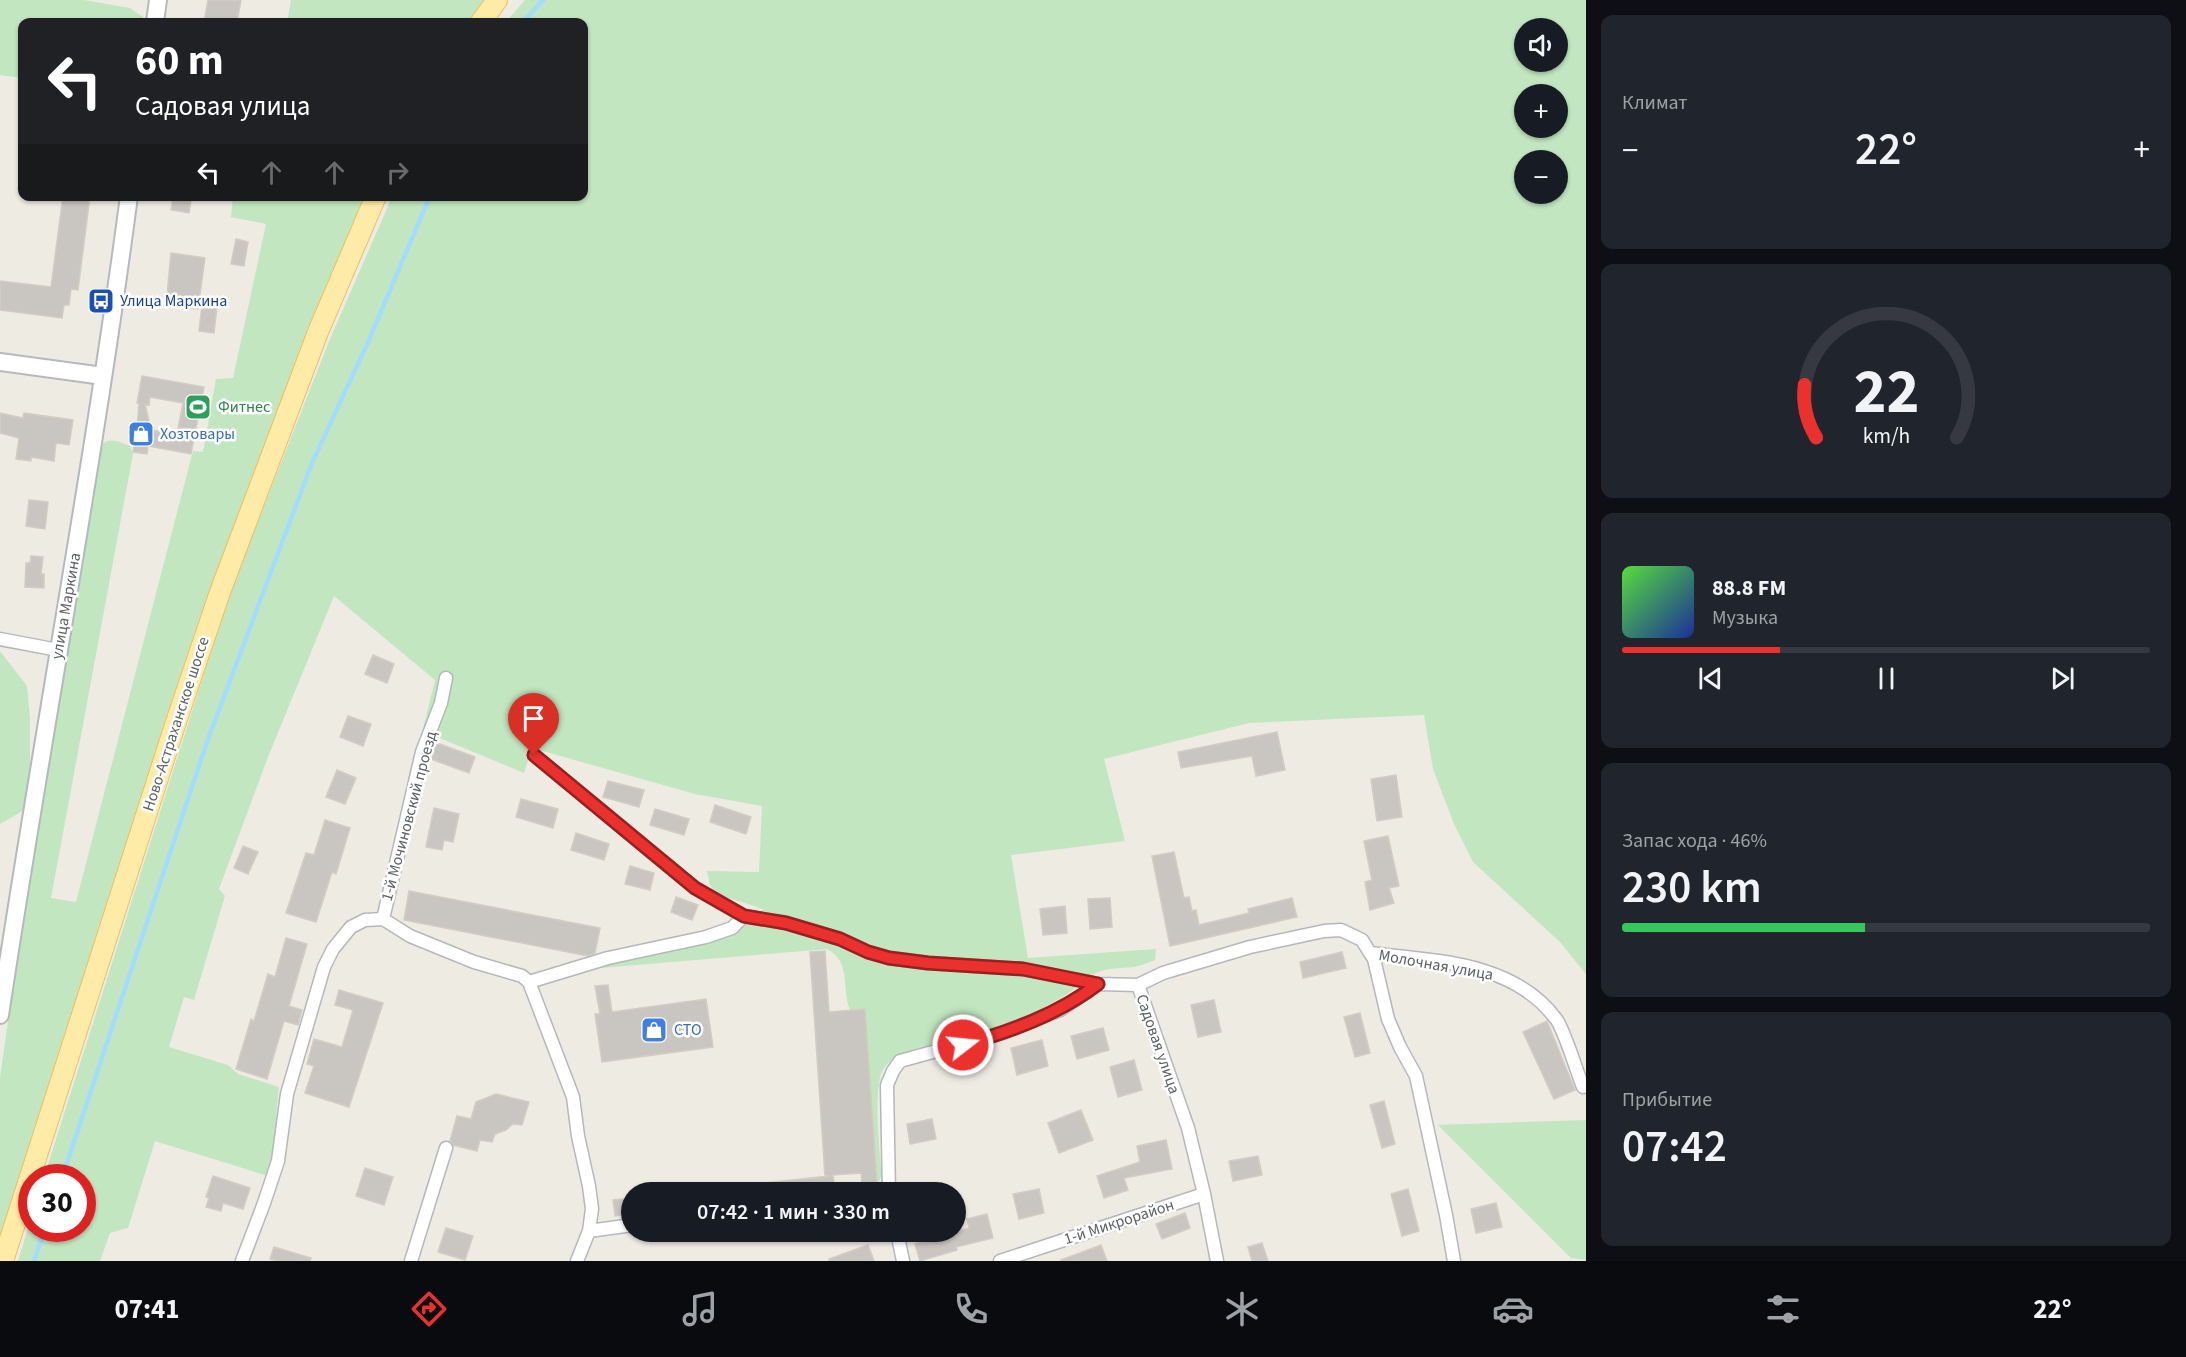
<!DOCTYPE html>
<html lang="ru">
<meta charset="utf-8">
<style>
:root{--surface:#171b24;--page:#20242c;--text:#f1f3f6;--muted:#9ea1a6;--line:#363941;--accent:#ea312e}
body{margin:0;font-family:"Source Sans 3",sans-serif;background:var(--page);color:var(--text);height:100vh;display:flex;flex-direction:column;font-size:22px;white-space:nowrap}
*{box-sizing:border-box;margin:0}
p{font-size:20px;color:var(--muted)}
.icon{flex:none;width:33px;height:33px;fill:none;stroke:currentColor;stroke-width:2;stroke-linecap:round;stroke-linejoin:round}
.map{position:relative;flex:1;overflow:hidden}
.drawer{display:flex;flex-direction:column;gap:15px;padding:15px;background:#0d0f14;width:600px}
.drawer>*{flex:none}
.hud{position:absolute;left:18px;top:18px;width:570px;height:183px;border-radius:12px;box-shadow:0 2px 4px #0004;background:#202124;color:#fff;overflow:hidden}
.fabs{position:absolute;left:1514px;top:18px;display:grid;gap:12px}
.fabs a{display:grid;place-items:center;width:54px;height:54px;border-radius:50%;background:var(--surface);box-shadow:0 2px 4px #0004;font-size:30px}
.speed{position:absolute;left:18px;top:1164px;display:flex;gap:12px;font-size:30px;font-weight:700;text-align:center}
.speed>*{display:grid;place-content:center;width:78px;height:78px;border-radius:50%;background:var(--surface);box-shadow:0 2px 4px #0004;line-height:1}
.speed .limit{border:9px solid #d22;background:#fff;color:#111}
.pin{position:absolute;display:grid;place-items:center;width:51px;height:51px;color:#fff;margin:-62px -26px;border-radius:50% 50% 50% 0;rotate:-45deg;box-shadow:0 0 6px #0007}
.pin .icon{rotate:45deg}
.me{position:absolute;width:66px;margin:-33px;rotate:74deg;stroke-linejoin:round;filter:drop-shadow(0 0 4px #0008)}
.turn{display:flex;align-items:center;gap:21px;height:126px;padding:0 18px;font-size:27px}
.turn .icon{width:78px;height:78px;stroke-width:2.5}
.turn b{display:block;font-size:42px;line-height:51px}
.lanes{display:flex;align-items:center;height:57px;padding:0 18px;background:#0003;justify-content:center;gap:30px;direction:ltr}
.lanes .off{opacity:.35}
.big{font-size:45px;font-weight:600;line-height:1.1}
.drawer .widget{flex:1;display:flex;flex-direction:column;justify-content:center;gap:9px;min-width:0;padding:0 21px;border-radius:12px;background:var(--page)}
.drawer .dial{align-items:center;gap:0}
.dial svg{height:156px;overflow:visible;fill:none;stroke:var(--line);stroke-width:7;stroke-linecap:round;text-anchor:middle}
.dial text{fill:var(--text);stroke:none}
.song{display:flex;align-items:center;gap:18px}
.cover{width:72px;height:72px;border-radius:9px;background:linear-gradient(135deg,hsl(110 70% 55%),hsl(230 70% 35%))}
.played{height:6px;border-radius:3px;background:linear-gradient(90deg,var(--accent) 30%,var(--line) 30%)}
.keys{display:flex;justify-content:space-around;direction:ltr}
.heat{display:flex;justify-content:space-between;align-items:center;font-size:33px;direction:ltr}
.charge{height:9px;border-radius:4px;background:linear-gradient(90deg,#34c759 46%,var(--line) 0)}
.trip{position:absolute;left:621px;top:1182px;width:345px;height:60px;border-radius:30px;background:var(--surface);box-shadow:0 2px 4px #0004;font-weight:600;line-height:60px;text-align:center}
.dock{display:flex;height:96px;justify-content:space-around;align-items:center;background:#090b0e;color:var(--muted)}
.dock .icon{width:42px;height:42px}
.dock .active{color:var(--accent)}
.dock b{font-size:27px;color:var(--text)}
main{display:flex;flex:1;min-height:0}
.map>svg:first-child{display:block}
.green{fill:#c2e6c0;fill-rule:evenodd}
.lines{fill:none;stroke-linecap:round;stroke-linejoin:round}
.stream{stroke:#a3dcff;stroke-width:4.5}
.building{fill:#c9c6c1;stroke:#d3ccc2;stroke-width:1.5;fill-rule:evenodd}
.street-casing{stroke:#b4b7bb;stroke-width:15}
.secondary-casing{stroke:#b5b9be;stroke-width:20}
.primary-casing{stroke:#f2be59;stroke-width:22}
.street{stroke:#fff;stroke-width:12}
.secondary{stroke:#fff;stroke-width:16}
.primary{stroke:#ffeba8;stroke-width:20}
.route-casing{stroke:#98201e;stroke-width:15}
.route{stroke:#ea312e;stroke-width:10}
.labels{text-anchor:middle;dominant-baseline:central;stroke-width:5;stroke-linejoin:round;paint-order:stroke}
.transit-label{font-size:16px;fill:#164399;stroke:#fff;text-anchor:start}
.leisure-label{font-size:16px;fill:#27864d;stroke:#fff;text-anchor:start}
.shop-label{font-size:16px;fill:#366cbe;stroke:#fff;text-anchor:start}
.street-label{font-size:16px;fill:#5b6064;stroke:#fff}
</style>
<main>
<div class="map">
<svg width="1586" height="1261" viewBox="0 0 1586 1261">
<rect width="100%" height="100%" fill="#eeebe3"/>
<path class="green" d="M0 0H84L130 8 143 17 142 22H22V78L0 75Z
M291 0H485L468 22H287Z
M525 0H1586V974L1560 942 1473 862 1454 824 1433 769 1424 715 1249 723 1104 759 1125 841 1011 855 1028 958 1156 949 1155 960C1149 962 1143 965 1138 966 1126 969 1113 967 1101 971 1089 975 1078 987 1067 994 1034 1014 1001 1030 963 1040 935 1048 904 1043 884 1068 872 1083 880 1156 882 1176L877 1184 865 1010H850C841 988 852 962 827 949L589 969 733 934 763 910C750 902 717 899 710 885 709 881 708 875 707 871L759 872 762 806 695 794 532 748 524 773 435 736 423 729 435 680 334 596 268 757 219 889 225 896 194 1000 184 997 169 1047 228 1065 238 1074 279 1087C275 1116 276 1147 268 1176L155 1141 128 1228 110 1233 100 1261H18L31 1218 32 1228H82V1178L44 1177 230 592 330 339 392 197 584 196V22H506ZM1524 28H1557V62H1524ZM1524 94H1557V128H1524ZM1524 160H1557V194H1524Z
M233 197H368L0 1247V1078L26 894 102 444C111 437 120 442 130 446L133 454 51 898 76 902 193 451 203 452 216 379 233 378 266 224 231 217Z
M0 651 27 686 30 718V769L24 810 0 824Z
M1586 1120V1260L1571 1258 1438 1125Z"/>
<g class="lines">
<path class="stream" d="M523 22 543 0
M62 1178 207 742 312 463 369 340 430 196
M34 1261 45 1228"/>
</g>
<path class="building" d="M208 0H241L237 22H204Z
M63 196H90L78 290 71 289 69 305H64L62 318 0 310V281L51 287Z
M173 197 191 200 189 213 171 210Z
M236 239 248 242 244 266 231 264Z
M171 253 205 258 198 309 166 306Z
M202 305 217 307 214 333 199 331Z
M142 376 204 387 191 454 148 446 147 454 133 452 135 441 132 440 134 427 137 428 139 403H137ZM150 397 183 403 177 434 151 430 145 404 149 405Z
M0 413 23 418 24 413 73 420 69 445 56 443 54 461 31 457V461L16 459 19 438 0 433Z
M29 500 48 502 45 529 26 526Z
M31 556 43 557 41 574H44V588L25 587 26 563H30Z
M373 655 394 664 387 683 365 674Z
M348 716 371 724 363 746 340 737Z
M1277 732 1285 770 1256 776 1252 756 1181 768 1178 752Z
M437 743 475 757 469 773 431 759Z
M337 770 356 778 345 804 326 797Z
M1396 775 1402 817 1377 821 1371 779Z
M608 781 644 790 639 807 603 797Z
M521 799 558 809 553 828 516 817Z
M715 805 751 817 746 834 710 822Z
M434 808 459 814 453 842 444 840 442 850 426 847Z
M655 809 689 819 684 835 650 825Z
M325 820 350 828 336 874 332 872 316 922 286 913 306 853 314 855Z
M576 833 609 844 604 860 571 850Z
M1388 836 1399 886 1389 888 1394 903 1370 910 1365 882 1372 880 1364 841Z
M243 846 258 852 248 874 234 868Z
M1174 852 1184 898 1189 897 1192 911 1196 910 1199 925 1249 913 1248 909 1292 898 1297 917 1170 946 1152 856Z
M630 866 654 873 650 890 625 884Z
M409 891 600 928 595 953 588 956 404 920Z
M676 897 698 905 692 920 671 912Z
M1110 898 1112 927 1090 929 1088 899Z
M1065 906 1067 933 1043 935 1040 909Z
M286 938 307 944 289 1006 302 1010 298 1025 284 1021 267 1079 236 1069 251 1019 254 1021 268 974 275 977Z
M825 951 829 1012 865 1009 877 1184 862 1185 861 1173 833 1175 835 1191 754 1192V1184L829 1176H825L810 952Z
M1342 952 1346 968 1303 978 1300 962Z
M608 985 612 1012 706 999 713 1047 602 1062 595 1014H600L595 986Z
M339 990 383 1003 349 1107 305 1093 314 1066 307 1064 314 1039 342 1047 353 1010 335 1005Z
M1214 1000 1221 1032 1198 1037 1191 1005Z
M1360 1013 1370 1053 1355 1057 1344 1017Z
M1547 1021 1575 1090 1554 1099 1523 1032Z
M1103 1028 1109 1050 1077 1059 1071 1036Z
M1042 1040 1048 1066 1017 1075 1011 1048Z
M1134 1060 1142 1090 1118 1097 1110 1067Z
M496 1094 529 1102 522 1125 513 1124 506 1130 495 1134 492 1142 480 1140 477 1151 453 1145 450 1141 457 1116 471 1119 476 1102Z
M1384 1101 1395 1144 1382 1148 1370 1105Z
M1081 1110 1093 1140 1059 1153 1048 1123Z
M932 1119 936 1139 910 1144 907 1124Z
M1166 1140 1172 1169 1124 1178 1128 1190 1104 1198 1097 1176 1140 1162 1137 1146Z
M1258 1156 1262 1175 1233 1181 1229 1161Z
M365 1168 393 1177 384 1205 356 1196Z
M213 1176 250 1188 243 1209 223 1203 221 1211 206 1207 209 1198 206 1197Z
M1039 1189 1044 1213 1019 1219 1013 1194Z
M1408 1189 1419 1231 1402 1236 1391 1194Z
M632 1198V1214L615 1216 613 1200Z
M1496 1203 1502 1227 1476 1233 1471 1209Z
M1185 1213 1190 1228 1162 1239 1156 1224Z
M987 1214 993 1238 956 1247 957 1250 920 1261 915 1244 969 1228 967 1219Z
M446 1228 473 1236 465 1260 438 1252Z
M1262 1243 1268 1261H1252L1248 1247Z
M868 1245 874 1261H829V1259Z
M1101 1245 1107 1261H1061V1260Z
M274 1247 311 1258 310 1261H278L270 1259Z"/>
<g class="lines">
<g class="street-casing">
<path id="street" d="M0 639 58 650
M534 755 695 888 744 916 786 923 840 939 868 952 889 958 928 963 1023 969 1098 984 1138 985 1163 973 1250 947 1324 931 1341 930 1362 940 1370 953C1435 961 1513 961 1556 1019 1565 1031 1576 1070 1583 1087
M383 919 422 752 441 703 446 678
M1370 953 1374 959 1388 1019 1400 1047 1416 1076 1446 1215 1454 1261
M529 982 608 958 706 937 732 928 744 916
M1138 985 1188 1128 1204 1194 1217 1261
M889 1192 887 1085 893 1071 900 1061 1002 1033 1060 1010 1098 984
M589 1231 632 1225
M897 1232 903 1261
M242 1261 264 1203 278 1161 287 1094 324 967 333 949 351 927 365 920 383 919 410 936 474 962 522 976 529 982 573 1097 578 1136 589 1186 592 1209 589 1231 577 1261
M411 1261 446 1148
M1000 1261 1204 1194"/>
</g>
<g class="secondary-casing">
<path id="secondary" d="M155 22 158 0
M0 362 103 376
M0 1015C41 742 93 470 129 196"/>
</g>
<g class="primary-casing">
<path id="primary" d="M481 22 497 0
M3 1261 175 725 220 592 318 332 376 196"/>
</g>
<use href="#street" class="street"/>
<use href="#secondary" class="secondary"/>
<use href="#primary" class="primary"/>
</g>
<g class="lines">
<g class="route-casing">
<path id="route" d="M534 755 695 888 744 916 786 923 840 939 868 952 889 958 928 963 1023 969 1098 984C1057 1015 1011 1031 963 1045"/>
</g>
<use href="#route" class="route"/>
</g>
<defs>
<g id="bus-square" transform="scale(1.35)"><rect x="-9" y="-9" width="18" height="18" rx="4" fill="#1a4fb4" stroke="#fff"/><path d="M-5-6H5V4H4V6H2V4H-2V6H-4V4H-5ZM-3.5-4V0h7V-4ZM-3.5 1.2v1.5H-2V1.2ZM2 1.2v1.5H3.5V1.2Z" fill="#fff"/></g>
<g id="stadium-square" transform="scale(1.35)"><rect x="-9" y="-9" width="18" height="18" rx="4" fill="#2e9e5b" stroke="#fff"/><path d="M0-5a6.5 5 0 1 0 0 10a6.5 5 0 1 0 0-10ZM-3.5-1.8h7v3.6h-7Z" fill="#fff"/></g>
<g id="shop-square" transform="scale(1.35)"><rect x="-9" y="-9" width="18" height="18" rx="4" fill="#3f7fe0" stroke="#fff"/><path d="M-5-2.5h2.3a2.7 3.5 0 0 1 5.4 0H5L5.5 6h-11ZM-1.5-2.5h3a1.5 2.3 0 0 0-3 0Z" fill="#fff"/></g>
</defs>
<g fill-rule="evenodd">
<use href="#bus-square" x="101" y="301"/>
<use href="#stadium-square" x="198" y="407"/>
<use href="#shop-square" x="141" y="434"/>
<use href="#shop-square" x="654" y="1030"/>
</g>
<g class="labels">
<g class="transit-label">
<text x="120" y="301">Улица Маркина</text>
</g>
<g class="leisure-label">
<text x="218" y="407">Фитнес</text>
</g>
<g class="shop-label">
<text x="160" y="434">Хозтовары</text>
<text x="674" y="1030">СТО</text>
</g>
<g class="street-label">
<text transform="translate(66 606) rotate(-80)">улица Маркина</text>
<text transform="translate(176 724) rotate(-72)">Ново-Астраханское шоссе</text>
<text transform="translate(409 816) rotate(-75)">1-й Мочиновский проезд</text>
<text transform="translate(1436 965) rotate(10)">Молочная улица</text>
<text transform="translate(1158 1044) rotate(71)">Садовая улица</text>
<text transform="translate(1119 1222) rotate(-18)">1-й Микрорайон</text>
</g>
</g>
</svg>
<div class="fabs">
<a><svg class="icon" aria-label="sound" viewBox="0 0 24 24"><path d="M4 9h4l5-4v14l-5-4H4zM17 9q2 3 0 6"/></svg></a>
<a>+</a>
<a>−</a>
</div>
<div class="speed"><div class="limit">30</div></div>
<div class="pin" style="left:534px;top:755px;background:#d93025"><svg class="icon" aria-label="arrive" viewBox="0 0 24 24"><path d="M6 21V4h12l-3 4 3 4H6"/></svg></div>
<svg class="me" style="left:963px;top:1045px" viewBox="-20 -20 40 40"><circle r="17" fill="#ea312e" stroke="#fff" stroke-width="3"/><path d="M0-11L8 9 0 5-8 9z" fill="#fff"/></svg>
<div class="trip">07:42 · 1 мин · 330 m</div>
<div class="hud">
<div class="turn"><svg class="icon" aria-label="left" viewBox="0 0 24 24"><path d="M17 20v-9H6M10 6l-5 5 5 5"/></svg><div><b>60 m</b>Садовая улица</div></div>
<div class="lanes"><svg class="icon" aria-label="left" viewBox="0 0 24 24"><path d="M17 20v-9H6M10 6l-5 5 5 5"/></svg><svg class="icon off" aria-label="ahead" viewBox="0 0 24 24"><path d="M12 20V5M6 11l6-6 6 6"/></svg><svg class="icon off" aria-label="ahead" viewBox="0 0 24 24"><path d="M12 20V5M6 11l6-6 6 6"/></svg><svg class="icon off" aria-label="right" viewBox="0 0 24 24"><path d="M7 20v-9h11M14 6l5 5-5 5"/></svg></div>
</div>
</div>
<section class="drawer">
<div class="widget"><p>Климат</p>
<div class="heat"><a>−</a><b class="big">22°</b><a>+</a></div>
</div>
<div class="widget dial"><svg viewBox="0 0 100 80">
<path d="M14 69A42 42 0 1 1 86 69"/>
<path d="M14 69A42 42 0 0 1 8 42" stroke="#ea312e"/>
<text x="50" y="56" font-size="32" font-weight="700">22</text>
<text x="50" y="72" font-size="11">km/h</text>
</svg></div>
<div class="widget">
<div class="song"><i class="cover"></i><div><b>88.8 FM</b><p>Музыка</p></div></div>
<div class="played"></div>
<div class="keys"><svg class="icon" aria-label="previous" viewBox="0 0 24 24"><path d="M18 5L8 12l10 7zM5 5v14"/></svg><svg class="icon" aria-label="pause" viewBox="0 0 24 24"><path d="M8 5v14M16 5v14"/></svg><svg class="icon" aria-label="next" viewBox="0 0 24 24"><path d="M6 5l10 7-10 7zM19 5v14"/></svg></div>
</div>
<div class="widget"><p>Запас хода · 46%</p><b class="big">230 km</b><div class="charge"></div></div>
<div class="widget"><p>Прибытие</p><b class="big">07:42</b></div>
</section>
</main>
<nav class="dock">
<b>07:41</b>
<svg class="icon active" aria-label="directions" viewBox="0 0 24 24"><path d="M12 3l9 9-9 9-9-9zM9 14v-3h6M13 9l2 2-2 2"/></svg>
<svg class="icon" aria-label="music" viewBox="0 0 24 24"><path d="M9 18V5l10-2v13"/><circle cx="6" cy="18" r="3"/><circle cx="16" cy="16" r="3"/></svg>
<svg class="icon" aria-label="phone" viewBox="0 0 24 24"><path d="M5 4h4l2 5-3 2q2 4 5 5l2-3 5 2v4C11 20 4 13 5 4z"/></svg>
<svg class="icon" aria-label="climate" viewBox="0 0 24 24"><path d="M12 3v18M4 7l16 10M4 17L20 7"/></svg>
<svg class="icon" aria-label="car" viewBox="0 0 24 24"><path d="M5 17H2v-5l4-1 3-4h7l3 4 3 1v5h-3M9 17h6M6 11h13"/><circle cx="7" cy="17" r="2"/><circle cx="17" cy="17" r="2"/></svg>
<svg class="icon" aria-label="filters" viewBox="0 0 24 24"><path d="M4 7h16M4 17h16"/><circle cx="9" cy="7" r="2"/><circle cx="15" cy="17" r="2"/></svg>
<b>22°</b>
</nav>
